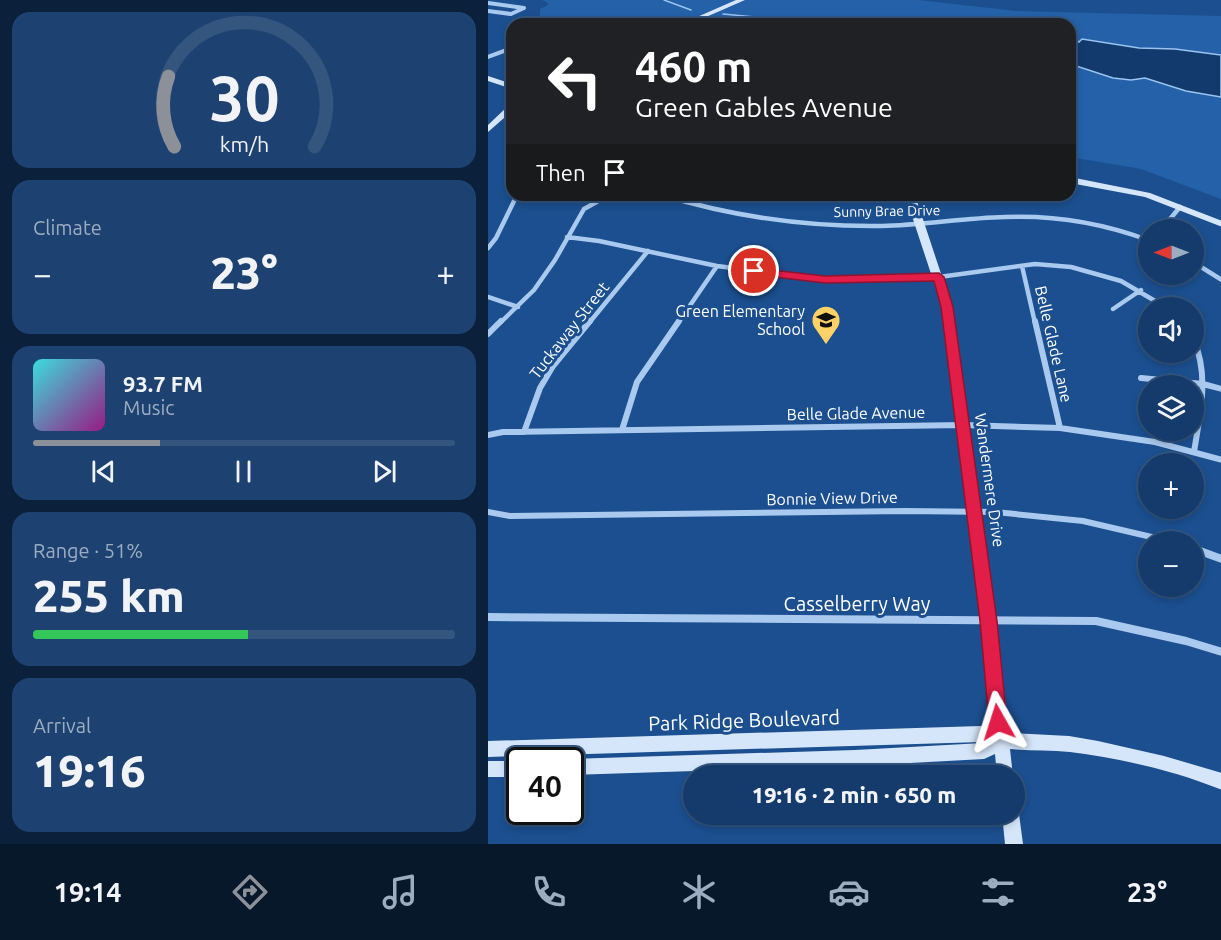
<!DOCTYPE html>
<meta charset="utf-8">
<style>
:root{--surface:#143b6b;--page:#1d4271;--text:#f1f3f6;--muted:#9dadc1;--line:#33557e;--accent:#8c9099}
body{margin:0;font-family:Ubuntu,sans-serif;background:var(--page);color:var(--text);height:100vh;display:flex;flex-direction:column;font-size:22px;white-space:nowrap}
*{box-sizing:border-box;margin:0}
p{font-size:20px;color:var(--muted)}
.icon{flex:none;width:33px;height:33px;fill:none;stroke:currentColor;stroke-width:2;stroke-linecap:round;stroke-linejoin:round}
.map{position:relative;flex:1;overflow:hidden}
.side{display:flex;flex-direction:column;gap:12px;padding:12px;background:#0b203b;width:488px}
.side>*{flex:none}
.banner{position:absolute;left:18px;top:18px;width:570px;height:183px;border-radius:18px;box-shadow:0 3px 9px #0003,0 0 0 2px var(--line);background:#202124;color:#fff;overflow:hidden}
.needle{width:39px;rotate:270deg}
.controls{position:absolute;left:650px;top:219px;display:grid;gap:12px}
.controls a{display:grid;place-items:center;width:66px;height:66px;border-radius:50%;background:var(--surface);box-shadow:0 3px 9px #0003,0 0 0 2px var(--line);font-size:30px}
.speed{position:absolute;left:18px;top:747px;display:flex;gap:12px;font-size:30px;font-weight:700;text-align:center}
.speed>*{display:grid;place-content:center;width:78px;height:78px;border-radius:50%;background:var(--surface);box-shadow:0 3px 9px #0003,0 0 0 2px var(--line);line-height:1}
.speed .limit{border:3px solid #111;border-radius:9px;background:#fff;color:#111}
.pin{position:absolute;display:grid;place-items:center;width:51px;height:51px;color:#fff;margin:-26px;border:3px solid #fff;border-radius:50%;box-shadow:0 2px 6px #0007}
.me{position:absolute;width:66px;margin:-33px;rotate:354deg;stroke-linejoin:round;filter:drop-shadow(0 0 4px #0008)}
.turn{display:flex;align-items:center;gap:21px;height:126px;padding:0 30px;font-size:27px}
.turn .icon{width:78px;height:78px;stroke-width:2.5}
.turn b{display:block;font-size:42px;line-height:51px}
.then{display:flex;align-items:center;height:57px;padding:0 30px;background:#0003;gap:12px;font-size:22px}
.big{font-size:45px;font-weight:800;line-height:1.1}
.side .widget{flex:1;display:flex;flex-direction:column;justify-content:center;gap:9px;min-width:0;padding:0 21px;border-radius:18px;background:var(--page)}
.side .dial{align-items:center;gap:0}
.dial svg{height:156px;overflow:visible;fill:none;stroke:var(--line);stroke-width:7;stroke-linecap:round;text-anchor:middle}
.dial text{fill:var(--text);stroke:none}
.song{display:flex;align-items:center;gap:18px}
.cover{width:72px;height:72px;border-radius:9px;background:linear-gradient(135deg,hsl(180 70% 55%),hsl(310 70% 35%))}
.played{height:6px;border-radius:3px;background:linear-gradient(90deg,var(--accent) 30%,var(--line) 30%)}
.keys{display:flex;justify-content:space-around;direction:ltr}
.heat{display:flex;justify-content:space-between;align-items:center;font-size:33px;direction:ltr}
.charge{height:9px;border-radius:4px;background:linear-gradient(90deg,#34c759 51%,var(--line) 0)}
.trip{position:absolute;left:195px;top:765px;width:342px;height:60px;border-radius:30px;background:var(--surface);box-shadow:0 3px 9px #0003,0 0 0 2px var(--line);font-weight:800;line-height:60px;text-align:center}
.menu{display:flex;height:96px;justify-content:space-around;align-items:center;background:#08182b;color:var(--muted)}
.menu .icon{width:42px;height:42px}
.menu .current{color:var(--accent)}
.menu b{font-size:27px;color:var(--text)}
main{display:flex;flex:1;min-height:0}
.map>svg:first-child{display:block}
.green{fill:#2461a8}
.water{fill:#123a6d;stroke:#9cc4f0;stroke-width:1.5}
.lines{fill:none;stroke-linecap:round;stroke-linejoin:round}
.stream{stroke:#9cc4f0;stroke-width:1.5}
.street-far3{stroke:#a9c9ee;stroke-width:4}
.street-far2{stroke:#a9c9ee;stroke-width:4.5}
.street-far1{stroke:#a9c9ee;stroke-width:6}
.street{stroke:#a9c9ee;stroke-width:8}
.secondary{fill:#d6e6fa;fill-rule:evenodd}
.route{fill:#e11d48;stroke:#92132f;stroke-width:1.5}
.labels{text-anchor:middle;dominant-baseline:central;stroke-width:6;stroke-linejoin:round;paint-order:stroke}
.far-street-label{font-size:14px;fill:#fff;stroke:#1b4f8f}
.poi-label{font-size:16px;fill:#fff;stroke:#1b4f8f;text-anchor:end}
.street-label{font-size:16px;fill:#fff;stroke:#1b4f8f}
.near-street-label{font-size:20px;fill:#fff;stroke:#1b4f8f}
</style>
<main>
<section class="side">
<div class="widget dial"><svg viewBox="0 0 100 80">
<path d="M14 69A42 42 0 1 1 86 69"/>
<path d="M14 69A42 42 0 0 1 11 33" stroke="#8c9099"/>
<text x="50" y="56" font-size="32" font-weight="700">30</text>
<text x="50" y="72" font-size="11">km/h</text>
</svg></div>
<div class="widget"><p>Climate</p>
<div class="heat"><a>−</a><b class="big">23°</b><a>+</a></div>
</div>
<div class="widget">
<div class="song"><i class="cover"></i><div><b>93.7 FM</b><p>Music</p></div></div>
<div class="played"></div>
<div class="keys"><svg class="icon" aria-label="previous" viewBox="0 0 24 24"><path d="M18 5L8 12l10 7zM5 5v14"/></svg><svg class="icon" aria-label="pause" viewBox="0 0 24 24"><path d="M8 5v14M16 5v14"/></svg><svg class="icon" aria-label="next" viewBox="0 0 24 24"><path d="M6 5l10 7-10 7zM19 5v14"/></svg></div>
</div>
<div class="widget"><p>Range · 51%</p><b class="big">255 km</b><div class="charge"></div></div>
<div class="widget"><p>Arrival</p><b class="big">19:16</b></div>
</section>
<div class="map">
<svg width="734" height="844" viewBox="0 0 734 844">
<rect width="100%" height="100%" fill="#1b4f8f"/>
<path class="green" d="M54 0H430L528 11 733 16V199L653 169 582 157V90H586L582 89V24H251L223 22 212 17 160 24H104L64 21 52 16V9L60 5 59 2Z"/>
<path class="water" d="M582 37 591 42 594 39 651 48 687 49 733 55V97L698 91 657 78 643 80 625 78 582 64Z"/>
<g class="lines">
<path class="stream" d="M176 0 203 10
M235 14 267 17
M276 18 313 24"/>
<path class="street-far3" d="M0 3 36 8 23 14 0 11
M0 57 24 48"/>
<path class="street-far2" d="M174 195C246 217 319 227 394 226 435 225 476 218 517 217 567 215 614 223 660 240
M673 230 692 207
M79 237 111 241 229 266 337 280 451 277 547 264 583 267 633 281 679 308
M0 248 8 238 29 195
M705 262 734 280
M534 266 547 323
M0 297 30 307
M625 309 653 290
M12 323 46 290 67 260 96 209 121 195
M101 323 160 251
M190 323 229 266"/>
<path class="street-far1" d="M547 321 572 428
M0 334 13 321
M705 338C722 376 712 413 706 452
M653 378 715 384 734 389
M134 430 149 382 191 321
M36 432 52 388 65 366 102 321
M0 435 15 432 475 425 572 428 667 442 734 460
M0 512 22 516 417 511 507 512 595 521 685 542
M705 548 716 552"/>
<path class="street" d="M712 551 734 559
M0 617 608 621 698 641 734 652"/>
<path class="secondary" d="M248 0H257L202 24H193Z
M0 76 24 84V89L0 81Z
M21 105H24V111L0 132V125Z
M582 177 662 193 734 221V227L657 197 582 183Z
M417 195H427L464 307 508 621 521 733 581 736 610 741 676 756 734 773V790C688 771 631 758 582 752 562 750 542 751 522 749L525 776H509L507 754 496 759 367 766 82 775V760H78L82 759 367 750 495 743 493 742 0 757V741L493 726 504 730 494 621 454 307Z
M0 761H32V777H0Z
M526 807 531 814 535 844H517L514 814H526Z"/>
</g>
<path class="route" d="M266 268 337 276 451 273 456 277 465 307 509 621 519 722 517 728 510 731 504 728 501 722 492 621 453 307 446 281 337 283 262 274 260 271Z"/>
<defs>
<g id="school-pin" transform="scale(1.5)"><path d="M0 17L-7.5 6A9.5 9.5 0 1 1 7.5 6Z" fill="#ffd166" stroke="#1b4f8f"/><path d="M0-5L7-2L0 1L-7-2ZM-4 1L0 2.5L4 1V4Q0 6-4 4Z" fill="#111"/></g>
</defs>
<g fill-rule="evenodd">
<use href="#school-pin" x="338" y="320"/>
</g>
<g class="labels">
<g class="far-street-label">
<text transform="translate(399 211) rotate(-1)">Sunny Brae Drive</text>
</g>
<g class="poi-label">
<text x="317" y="311">Green Elementary<tspan x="317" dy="18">School</tspan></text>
</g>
<g class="street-label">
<text transform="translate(81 330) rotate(-52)">Tuckaway Street</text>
<text transform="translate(566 344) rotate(77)">Belle Glade Lane</text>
<text transform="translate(368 413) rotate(-1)">Belle Glade Avenue</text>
<text transform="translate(502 480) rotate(82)">Wandermere Drive</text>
<text transform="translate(344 498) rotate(-1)">Bonnie View Drive</text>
</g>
<g class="near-street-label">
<text x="369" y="603">Casselberry Way</text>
<text transform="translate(256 720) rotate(-2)">Park Ridge Boulevard</text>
</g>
</g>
</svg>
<div class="controls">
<a><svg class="needle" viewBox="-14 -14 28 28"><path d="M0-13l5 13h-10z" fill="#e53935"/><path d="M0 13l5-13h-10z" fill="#9dadc1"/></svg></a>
<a><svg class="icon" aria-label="sound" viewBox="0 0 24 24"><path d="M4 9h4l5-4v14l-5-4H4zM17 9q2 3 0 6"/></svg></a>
<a><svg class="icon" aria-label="layers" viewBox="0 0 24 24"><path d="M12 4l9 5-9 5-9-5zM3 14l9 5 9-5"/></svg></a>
<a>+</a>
<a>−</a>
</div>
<div class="speed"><div class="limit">40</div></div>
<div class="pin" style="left:266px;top:271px;background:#d93025"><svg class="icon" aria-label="arrive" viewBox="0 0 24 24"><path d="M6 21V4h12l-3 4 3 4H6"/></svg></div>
<svg class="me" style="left:510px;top:722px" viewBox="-20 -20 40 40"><path d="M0-17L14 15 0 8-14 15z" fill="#e11d48" stroke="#fff" stroke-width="4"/></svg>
<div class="trip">19:16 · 2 min · 650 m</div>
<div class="banner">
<div class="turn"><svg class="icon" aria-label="left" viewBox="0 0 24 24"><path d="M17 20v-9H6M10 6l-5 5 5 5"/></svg><div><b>460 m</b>Green Gables Avenue</div></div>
<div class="then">Then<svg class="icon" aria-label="arrive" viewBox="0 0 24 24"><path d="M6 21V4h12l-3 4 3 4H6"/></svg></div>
</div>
</div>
</main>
<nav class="menu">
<b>19:14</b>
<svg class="icon current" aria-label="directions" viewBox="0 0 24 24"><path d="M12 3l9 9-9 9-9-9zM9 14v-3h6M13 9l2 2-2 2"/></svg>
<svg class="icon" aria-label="music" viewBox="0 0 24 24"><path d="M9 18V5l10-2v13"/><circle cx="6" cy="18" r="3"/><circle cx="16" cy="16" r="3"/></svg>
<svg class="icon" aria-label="phone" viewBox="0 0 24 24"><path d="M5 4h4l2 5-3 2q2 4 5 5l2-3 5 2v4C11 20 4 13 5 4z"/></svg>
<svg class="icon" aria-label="climate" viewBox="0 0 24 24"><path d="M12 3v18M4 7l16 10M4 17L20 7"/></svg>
<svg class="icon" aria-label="car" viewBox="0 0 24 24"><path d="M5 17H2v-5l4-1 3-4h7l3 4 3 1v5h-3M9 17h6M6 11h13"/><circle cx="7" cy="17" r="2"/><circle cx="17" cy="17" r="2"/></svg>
<svg class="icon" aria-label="filters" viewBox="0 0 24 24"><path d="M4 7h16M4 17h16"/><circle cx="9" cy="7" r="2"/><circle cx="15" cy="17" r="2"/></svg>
<b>23°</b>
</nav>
